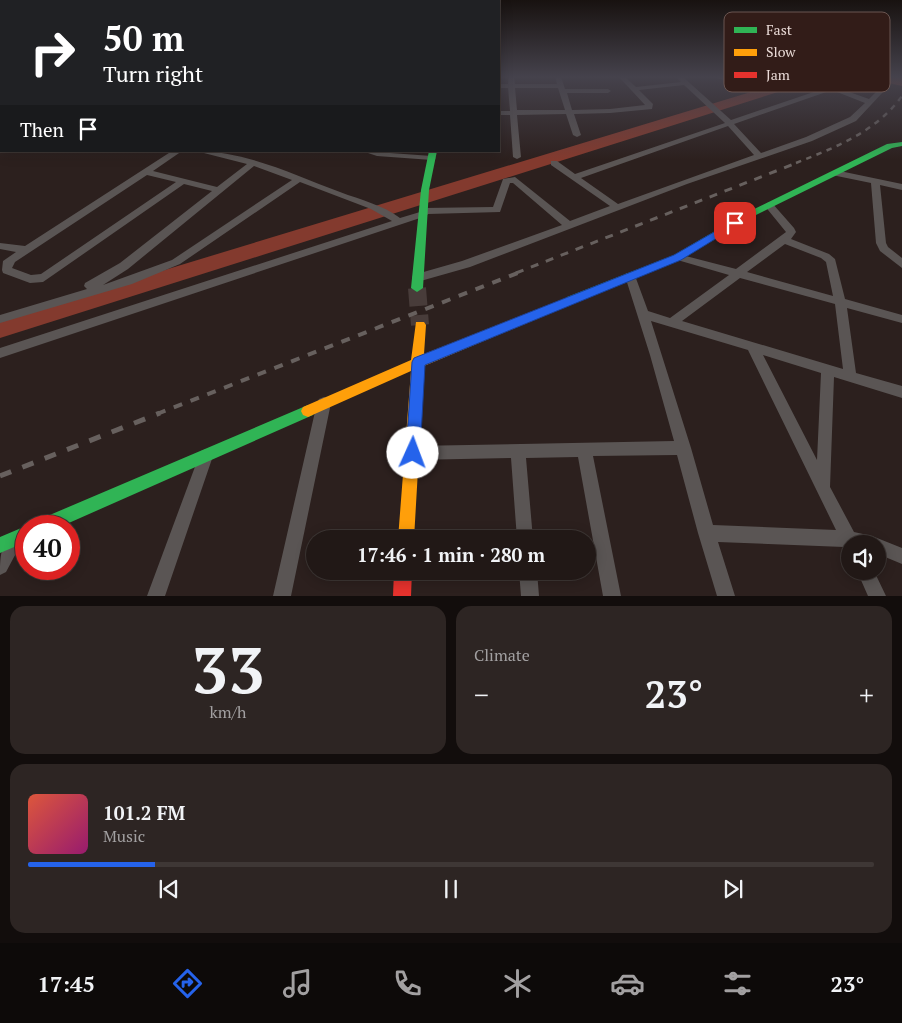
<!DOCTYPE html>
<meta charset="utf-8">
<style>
:root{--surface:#211816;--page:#2d2523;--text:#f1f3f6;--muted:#a2a0a1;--line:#3e3735;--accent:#2563eb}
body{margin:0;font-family:"PT Serif",serif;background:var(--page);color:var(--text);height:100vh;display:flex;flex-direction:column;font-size:19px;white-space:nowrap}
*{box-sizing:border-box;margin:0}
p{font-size:16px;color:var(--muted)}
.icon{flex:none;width:28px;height:28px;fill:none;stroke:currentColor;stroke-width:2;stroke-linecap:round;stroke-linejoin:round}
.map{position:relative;height:596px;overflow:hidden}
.side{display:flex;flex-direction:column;gap:10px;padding:10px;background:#120d0c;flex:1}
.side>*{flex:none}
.hud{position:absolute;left:0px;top:0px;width:500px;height:152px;box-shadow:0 2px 12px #0003,0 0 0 1px var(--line);background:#202124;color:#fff;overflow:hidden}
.tools{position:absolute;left:841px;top:535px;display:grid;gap:10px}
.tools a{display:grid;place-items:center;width:45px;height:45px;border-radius:50%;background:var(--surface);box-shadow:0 2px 12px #0003,0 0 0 1px var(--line);font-size:25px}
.speed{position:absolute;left:15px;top:515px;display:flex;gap:10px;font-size:25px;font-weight:700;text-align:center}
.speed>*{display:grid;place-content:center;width:65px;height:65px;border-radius:50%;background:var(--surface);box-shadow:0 2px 12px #0003,0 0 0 1px var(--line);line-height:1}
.speed .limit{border:8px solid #d22;background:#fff;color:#111}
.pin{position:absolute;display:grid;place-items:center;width:42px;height:42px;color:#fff;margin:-21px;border-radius:10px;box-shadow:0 2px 8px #0006}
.me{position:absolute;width:55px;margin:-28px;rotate:2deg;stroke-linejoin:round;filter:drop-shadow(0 0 4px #0008)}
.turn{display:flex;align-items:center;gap:18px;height:105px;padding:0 20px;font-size:22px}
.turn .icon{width:65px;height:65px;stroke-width:2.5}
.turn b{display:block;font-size:35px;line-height:42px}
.then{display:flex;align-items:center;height:48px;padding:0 20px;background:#0003;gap:10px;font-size:19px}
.big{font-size:38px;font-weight:600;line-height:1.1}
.side .card{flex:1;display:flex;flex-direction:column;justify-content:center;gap:8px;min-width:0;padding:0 18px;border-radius:15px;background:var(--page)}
.side .dial{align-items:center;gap:0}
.dial b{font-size:65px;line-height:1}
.song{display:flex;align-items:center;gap:15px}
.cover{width:60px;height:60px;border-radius:8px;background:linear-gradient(135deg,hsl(10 70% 55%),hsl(320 70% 35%))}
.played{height:5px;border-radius:2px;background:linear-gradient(90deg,var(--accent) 15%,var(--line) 15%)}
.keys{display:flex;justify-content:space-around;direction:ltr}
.heat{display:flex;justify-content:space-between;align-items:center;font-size:28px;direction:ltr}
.side .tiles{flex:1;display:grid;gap:10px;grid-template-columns:1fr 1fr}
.card:last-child{grid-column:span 2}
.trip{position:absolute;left:306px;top:530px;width:290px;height:50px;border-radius:25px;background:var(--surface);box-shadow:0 2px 12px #0003,0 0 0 1px var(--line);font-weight:600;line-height:50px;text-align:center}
.dock{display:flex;height:80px;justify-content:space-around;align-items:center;background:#0d0a09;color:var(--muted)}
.dock .icon{width:35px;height:35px}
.dock .selected{color:var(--accent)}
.dock b{font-size:22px;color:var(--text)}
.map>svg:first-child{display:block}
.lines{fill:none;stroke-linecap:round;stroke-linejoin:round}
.river{fill:#833a2e;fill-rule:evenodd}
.secondary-tunnel{stroke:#483c3a;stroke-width:18;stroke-dasharray:18 9;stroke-linecap:butt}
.street{fill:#5a5554;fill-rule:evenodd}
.fast{fill:#30b455;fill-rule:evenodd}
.slow{fill:#ff9f0a;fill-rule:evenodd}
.jam{fill:#e5322d;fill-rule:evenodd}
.rail-far3{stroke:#67605e;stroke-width:2.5;stroke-dasharray:5.5 5.5;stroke-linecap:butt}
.rail-far2{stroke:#67605e;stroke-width:3;stroke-dasharray:8 8;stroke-linecap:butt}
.rail-far1{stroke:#67605e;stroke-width:4;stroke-dasharray:9 9;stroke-linecap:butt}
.rail{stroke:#67605e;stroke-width:5;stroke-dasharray:12 12;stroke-linecap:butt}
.route{fill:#2563eb;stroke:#184099}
.key{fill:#321c18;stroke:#695551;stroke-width:1}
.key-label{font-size:14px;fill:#eadbd7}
</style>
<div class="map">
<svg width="902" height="596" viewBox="0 0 902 596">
<rect width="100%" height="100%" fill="#2c201e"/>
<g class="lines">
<path class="river" d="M800 77H818L816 80 0 338V320Z
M873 77 902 78V86L875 80Z"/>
<path class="secondary-tunnel" d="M417 288 420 325"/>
<path class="street" d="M508 77H514L515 84H557L555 77H561L565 89H608L611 91 608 93H567L572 110 610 109 645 105 619 77H625L636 87 681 82 676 77H683L731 120 855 78 872 81 884 91 856 121 812 141 687 184 470 267 417 282 412 278 413 275 462 261 562 225 513 183H510L500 212 428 214 426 216 0 358V348L392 221 371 209 300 182 180 264 132 284 0 323V315L87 289 84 286 85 283 120 263 212 191 184 184 43 282 30 283 3 273 2 270 3 261 16 252 0 249V243L25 246 172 151H182L153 171 217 187 247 164 196 151C246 151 294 175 340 192 361 200 383 205 400 218L420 212 421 209 424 208 493 207 503 179 515 177 570 221 610 206 551 165V161H557L575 174 725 123 684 85 639 90 653 104 652 109 610 113 574 114 581 135 577 137 573 135 566 114 517 115 521 157 517 159 513 157 510 115H499V111H510L508 88H499V84H508ZM856 82 867 84 877 91 869 99 838 88ZM515 88H558L565 110H517ZM832 90 865 103 850 117 806 137 761 153 734 124ZM728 126 754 155 618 204 581 178ZM254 166 292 180 172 260 103 285 128 269ZM147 175 176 182 41 274 31 275 12 268 15 262Z
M712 77H725L735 80 732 82Z
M362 151 432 156 436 158 432 160 377 156Z
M835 170 902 184V190L880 185 886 243 888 247 902 258V268L880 251 876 243 871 183 832 175 831 173Z
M769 202 772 203 794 228 796 232 791 239 829 254 835 259 845 299 902 315V323L847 308 856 373 902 386V398L834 377 830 487 854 532 872 536 902 548V564L878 554V544H850V552L844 547 718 542 735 596H717L698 533 677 455 593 456 621 596H603L578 457 526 458 533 539H517L511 458 413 460 408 458 406 453 408 448 413 446 674 441 650 355 625 276 626 273H634L648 311 670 318 729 275 674 259 673 257 674 255 678 254 736 269 786 232 764 205ZM785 244 821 258 826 262 833 296 747 272ZM740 278 835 304 843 369 682 321ZM651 321 748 350 836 530 713 525 691 448ZM763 355 821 373 817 460Z
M324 397 329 399 331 403 291 596H273L317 403 319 399Z
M206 449 211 451 213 456 165 596H147L199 456 201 451Z
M14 534 20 536 22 542 6 572 0 575C0 560 0 541 14 534Z
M519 571H537L539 596H521Z
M857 571H874L886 596H868Z"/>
<path class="fast" d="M902 142V146L892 148 752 217 682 259 575 303H567L565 300 567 297 674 255 746 213 887 144Z
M429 151H437L429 190 423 288 417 292 411 288 421 190Z
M308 405 313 407 315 411 313 415 62 526H36L38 520Z
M26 526V542L0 553V537Z"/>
<path class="slow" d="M571 296 575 297 577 300 575 303 424 366 414 539H398L411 371 308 417 303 415 301 411 303 407 411 360 416 322H424L426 325 424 354Z"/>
<path class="jam" d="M394 571H412L411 596H393Z"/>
<path class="rail-far3" d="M796 163C836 147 876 132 902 96"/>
<path class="rail-far2" d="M516 273 799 162"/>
<path class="rail-far1" d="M157 414 520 272"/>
<path class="rail" d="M0 476 160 413"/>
</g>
<linearGradient id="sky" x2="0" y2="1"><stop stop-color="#181210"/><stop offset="0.48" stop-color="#45424c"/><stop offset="1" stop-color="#45424c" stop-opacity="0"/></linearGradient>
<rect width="902" height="160" fill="url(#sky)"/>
<path class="route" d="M735 220 738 221V225L681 260 425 365 420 453 418 458 413 460 408 458 406 453 412 362 414 358 674 255Z"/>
<rect x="724" y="12" width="166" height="80" rx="8" class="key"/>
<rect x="734" y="27" width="23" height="6" fill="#30b455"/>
<rect x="734" y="49" width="23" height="7" fill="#ff9f0a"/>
<rect x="734" y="72" width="23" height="6" fill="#e5322d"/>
<g class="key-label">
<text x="766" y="35">Fast</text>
<text x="766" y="57">Slow</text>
<text x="766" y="80">Jam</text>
</g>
</svg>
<div class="tools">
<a><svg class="icon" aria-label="sound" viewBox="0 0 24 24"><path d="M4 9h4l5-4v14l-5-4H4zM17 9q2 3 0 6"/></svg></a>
</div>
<div class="speed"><div class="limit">40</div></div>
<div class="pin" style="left:735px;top:223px;background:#d93025"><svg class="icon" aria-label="arrive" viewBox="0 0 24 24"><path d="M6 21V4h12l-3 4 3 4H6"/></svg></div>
<svg class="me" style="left:413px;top:453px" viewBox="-20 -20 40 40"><circle r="19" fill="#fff"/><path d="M0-13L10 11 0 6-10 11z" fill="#2563eb"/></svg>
<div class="trip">17:46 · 1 min · 280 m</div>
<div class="hud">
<div class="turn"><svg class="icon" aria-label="right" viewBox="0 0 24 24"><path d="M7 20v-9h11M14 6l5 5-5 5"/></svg><div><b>50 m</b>Turn right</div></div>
<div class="then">Then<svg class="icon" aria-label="arrive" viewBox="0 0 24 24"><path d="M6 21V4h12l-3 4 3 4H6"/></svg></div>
</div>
</div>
<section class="side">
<div class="tiles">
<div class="card dial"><b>33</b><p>km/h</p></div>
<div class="card"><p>Climate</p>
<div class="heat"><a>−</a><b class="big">23°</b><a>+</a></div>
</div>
<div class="card">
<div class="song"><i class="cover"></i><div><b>101.2 FM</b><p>Music</p></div></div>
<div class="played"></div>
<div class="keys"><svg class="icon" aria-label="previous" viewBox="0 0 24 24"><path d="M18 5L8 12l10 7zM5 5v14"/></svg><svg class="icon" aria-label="pause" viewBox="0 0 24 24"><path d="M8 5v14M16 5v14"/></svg><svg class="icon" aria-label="next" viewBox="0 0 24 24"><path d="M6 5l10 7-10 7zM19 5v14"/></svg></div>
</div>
</div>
</section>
<nav class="dock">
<b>17:45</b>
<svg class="icon selected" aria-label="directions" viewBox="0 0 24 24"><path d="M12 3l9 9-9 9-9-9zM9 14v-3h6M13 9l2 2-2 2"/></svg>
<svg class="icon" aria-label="music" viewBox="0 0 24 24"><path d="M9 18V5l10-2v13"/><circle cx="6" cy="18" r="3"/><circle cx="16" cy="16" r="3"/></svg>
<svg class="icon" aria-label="phone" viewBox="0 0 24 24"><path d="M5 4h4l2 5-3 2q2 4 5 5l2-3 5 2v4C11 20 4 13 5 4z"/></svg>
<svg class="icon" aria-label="climate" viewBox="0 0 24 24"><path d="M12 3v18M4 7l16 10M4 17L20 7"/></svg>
<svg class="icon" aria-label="car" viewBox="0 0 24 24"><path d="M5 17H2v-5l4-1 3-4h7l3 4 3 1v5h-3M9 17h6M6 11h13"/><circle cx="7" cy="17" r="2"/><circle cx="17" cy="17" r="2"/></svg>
<svg class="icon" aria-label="filters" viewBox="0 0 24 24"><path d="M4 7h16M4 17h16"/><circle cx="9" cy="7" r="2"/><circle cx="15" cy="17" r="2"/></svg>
<b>23°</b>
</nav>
